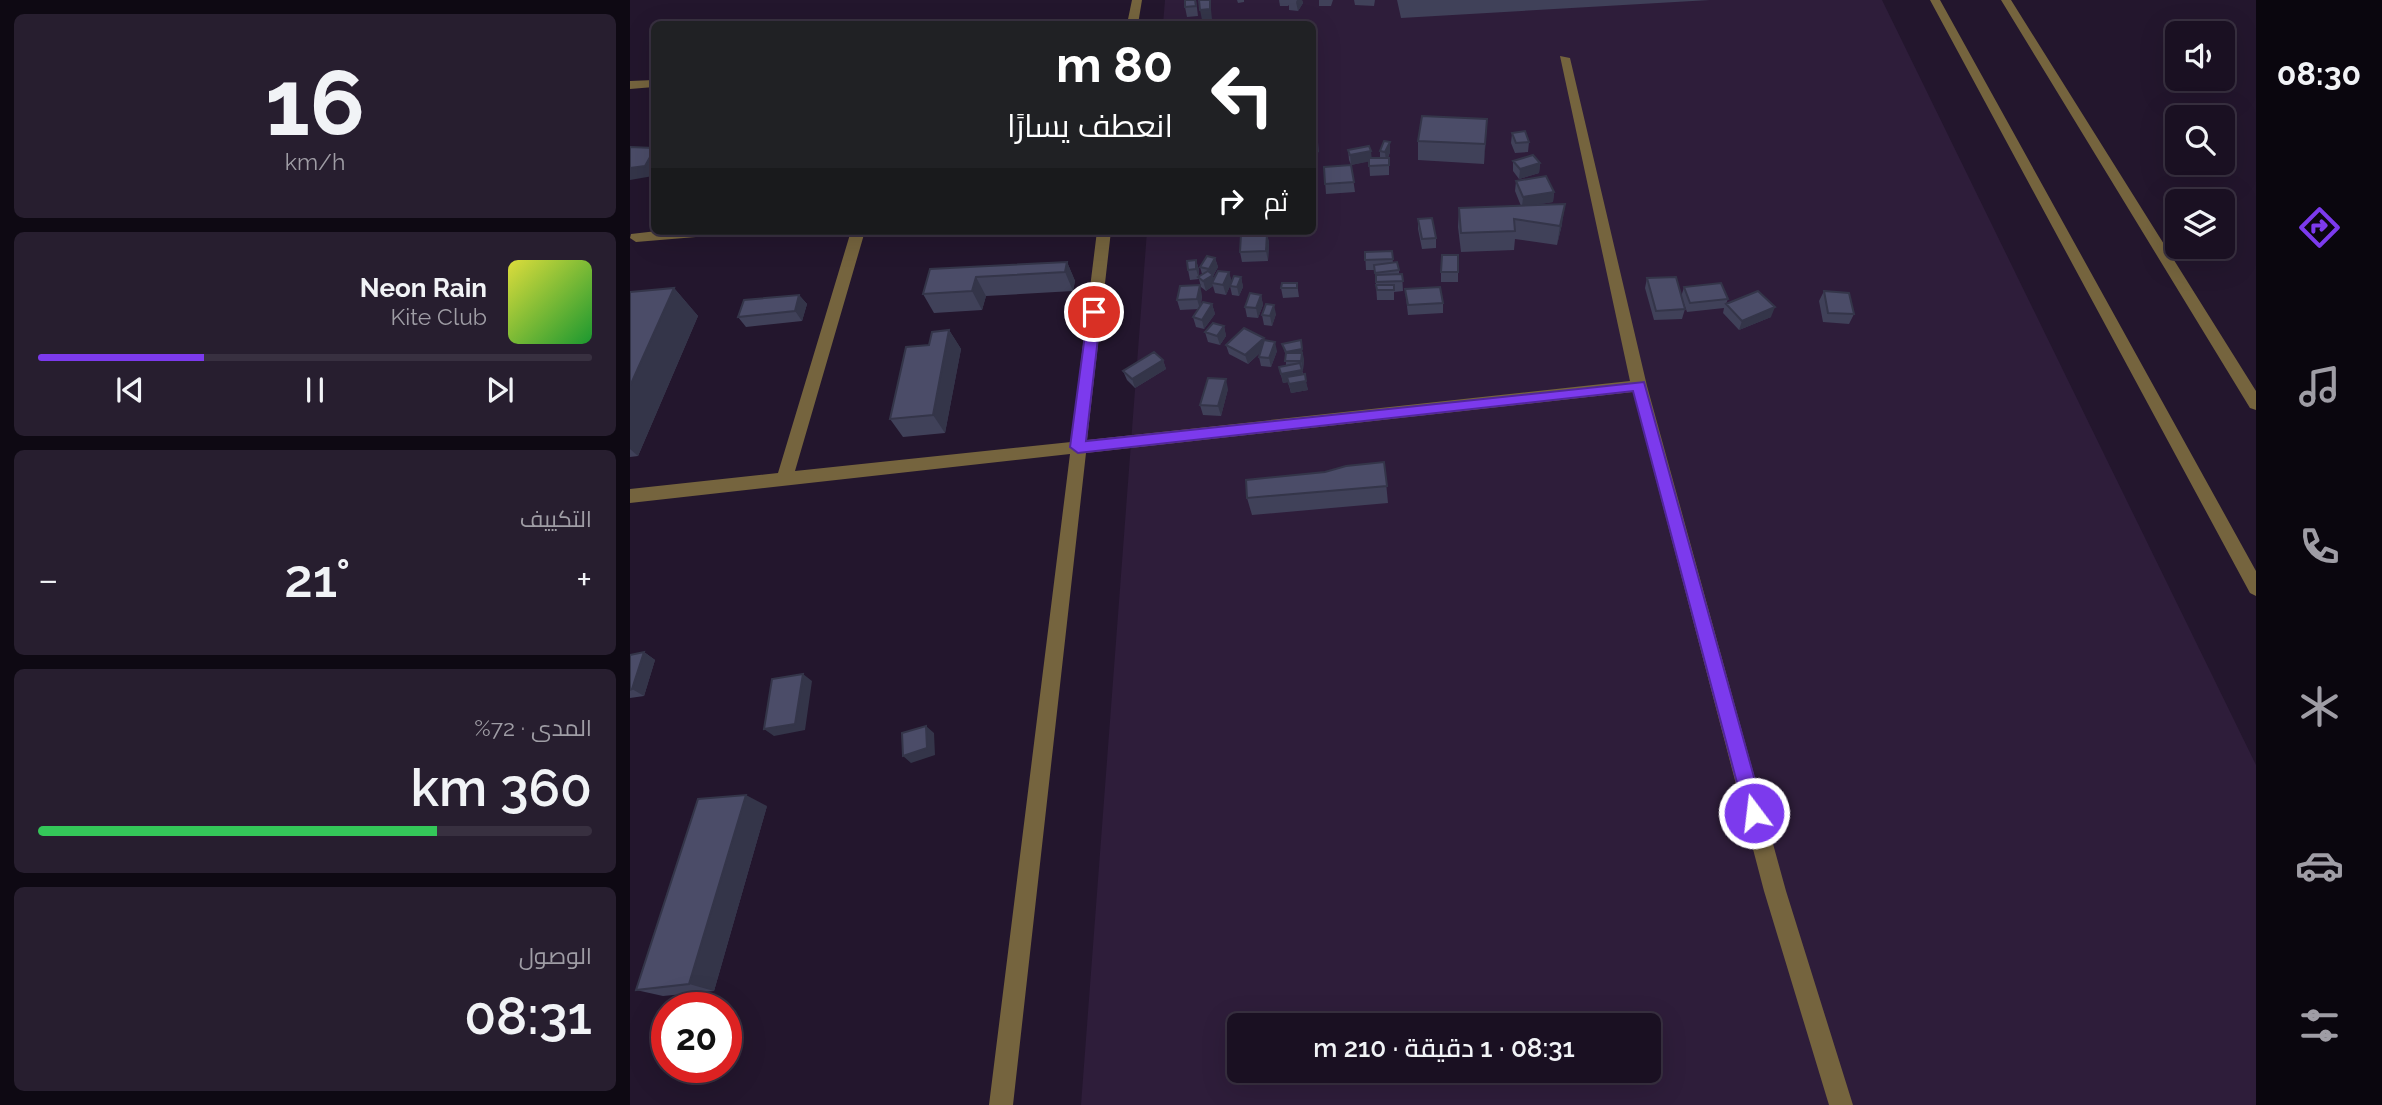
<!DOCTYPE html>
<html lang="ar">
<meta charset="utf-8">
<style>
:root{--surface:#1a1022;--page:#271e2f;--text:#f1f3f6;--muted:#9f9da5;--line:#383040;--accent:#7c3aed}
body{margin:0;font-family:Raleway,Cairo,sans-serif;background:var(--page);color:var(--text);direction:rtl;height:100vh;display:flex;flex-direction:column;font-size:26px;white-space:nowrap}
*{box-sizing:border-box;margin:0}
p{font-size:23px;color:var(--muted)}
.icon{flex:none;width:38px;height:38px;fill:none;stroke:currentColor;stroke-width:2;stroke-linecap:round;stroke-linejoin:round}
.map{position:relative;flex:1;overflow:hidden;direction:ltr}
.drawer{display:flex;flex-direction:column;gap:14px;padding:14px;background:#0e0913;width:630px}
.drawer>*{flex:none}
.guide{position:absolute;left:21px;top:21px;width:665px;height:214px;border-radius:10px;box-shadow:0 7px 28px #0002,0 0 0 2px var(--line);direction:rtl;background:#202124;color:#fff;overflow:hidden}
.tools{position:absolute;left:1535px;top:21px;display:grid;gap:14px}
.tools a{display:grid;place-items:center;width:70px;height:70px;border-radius:10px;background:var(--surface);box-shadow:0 7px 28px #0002,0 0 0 2px var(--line);font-size:35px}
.speed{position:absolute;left:21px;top:992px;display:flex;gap:14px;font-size:35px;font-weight:700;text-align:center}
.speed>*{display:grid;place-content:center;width:91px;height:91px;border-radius:50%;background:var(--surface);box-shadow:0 7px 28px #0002,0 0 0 2px var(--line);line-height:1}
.speed .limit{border:10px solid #d22;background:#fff;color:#111}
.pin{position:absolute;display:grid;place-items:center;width:60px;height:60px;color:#fff;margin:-30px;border:4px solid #fff;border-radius:50%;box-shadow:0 2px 7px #0007}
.me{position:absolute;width:77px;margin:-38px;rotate:345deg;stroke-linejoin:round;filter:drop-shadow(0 0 5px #0008)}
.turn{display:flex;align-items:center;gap:24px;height:147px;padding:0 28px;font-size:32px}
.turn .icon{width:91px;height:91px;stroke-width:2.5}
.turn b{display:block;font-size:49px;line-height:60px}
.then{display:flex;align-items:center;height:66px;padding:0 28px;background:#0003;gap:14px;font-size:26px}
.big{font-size:52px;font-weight:600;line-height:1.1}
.drawer .card{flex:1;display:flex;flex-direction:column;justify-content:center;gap:10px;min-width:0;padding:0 24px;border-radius:10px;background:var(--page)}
.drawer .dial{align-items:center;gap:0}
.dial b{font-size:91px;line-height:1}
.song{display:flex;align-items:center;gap:21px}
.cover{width:84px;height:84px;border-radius:10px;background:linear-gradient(135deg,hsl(60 70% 55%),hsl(130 70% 35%))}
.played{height:7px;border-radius:4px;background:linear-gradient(90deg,var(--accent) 30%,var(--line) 30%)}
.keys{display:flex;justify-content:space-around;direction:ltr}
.heat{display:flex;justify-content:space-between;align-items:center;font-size:38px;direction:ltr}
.charge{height:10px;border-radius:5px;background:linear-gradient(90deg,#34c759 72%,var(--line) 0)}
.trip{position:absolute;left:597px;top:1013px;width:434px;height:70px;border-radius:10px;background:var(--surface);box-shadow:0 7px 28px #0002,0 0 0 2px var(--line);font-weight:600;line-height:70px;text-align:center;direction:rtl}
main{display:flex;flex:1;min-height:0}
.tabs{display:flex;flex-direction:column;width:126px;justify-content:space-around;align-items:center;background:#0a060e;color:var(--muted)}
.tabs .icon{width:49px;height:49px}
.tabs .selected{color:var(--accent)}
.tabs b{font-size:32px;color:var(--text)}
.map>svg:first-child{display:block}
.built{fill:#2e1d3a;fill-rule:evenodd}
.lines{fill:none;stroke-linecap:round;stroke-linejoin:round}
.lane{fill:#75643e;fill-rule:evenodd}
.street{fill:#75643e;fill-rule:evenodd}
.wall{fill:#404159}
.shaded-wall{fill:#343549}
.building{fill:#4b4c68;stroke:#343549;stroke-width:2}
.route{fill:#7c3aed;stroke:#51269a;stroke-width:2}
</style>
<main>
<nav class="tabs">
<b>08:30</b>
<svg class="icon selected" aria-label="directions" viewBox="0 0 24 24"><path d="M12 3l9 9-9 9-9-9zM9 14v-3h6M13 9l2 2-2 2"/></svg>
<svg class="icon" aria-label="music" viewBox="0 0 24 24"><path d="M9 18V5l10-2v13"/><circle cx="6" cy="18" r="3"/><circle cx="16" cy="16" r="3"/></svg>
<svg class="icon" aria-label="phone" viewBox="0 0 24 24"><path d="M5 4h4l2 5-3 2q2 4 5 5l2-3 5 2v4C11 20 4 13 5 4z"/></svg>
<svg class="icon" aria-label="climate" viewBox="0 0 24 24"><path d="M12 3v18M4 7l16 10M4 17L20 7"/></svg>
<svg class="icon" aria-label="car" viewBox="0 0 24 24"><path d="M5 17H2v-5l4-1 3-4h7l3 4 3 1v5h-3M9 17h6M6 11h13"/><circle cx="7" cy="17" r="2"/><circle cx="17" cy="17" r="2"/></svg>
<svg class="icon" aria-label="filters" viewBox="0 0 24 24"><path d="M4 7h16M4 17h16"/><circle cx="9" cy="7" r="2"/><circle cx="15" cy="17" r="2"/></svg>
</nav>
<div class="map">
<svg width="1626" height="1105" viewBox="0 0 1626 1105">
<rect width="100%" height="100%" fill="#23162d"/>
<path class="built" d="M535 0H1252L1626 765V1105H451L517 231H682V24H533ZM609 1026H1018V1071H609Z"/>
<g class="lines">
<path class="lane" d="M502 0H512L508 24H497Z
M930 56 940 58 1017 386 1156 891 1223 1105H1199L1134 891 1003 392 456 453 383 1105H359L440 454 0 503V489L148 473 221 231H235L165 471 441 442 467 231H481L457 440 1000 381Z
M0 81 24 80V87L0 89Z
M27 231H97L90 235 6 242 0 238 1 234Z"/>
<path class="street" d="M1300 0H1310L1626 571V596L1620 593Z
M1371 0H1381L1626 391V410L1620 408Z"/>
</g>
<path class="wall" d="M566 0 568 16 557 17 555 7Z
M607 0H614V2L608 3Z
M649 0H672L673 3 668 11 659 10V5L658 6H650Z
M689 0H703L701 6H689Z
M724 0H745L744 6 725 5Z
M767 0H1080L771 18Z
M857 119 854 164 788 160V141Z
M882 133 899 142 898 152 885 153 881 143Z
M718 150 742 158H750V151L760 152 758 158H759V175L740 176 739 161 721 165 725 192 696 194 694 167 721 165 719 160Z
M883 161 910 163 909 173 889 179 883 171Z
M886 181 924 192 923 202 903 205 932 224 927 245 885 239 884 250 831 252 828 227 829 208 891 206 885 191Z
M788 219 806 238V248L792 249 788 229Z
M637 233 639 243 638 261 612 262 610 252Z
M762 251 763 263 769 270V274H772L773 291 764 292V300H747L745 270H736L735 252Z
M828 255V282H811V272Z
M585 258 588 267 583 276 584 279 599 272 601 281 611 277 613 287 609 296 602 295 600 286 596 295 585 293 583 286 576 291 571 287 569 279 560 280 558 270 566 260 569 270V277L572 274 570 267Z
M437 262 445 281 443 291 356 296 352 310 304 313 293 294 300 269Z
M1017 278 1051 297 1054 287 1098 299 1096 304 1141 317 1109 330 1093 313 1094 308 1057 312 1052 298 1055 309 1052 319 1024 320 1015 288Z
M667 283 669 297 653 298 651 288Z
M44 288 68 316 8 456 0 457V292Z
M775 289 813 303V313L778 315Z
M1194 291 1224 314 1219 324 1193 322 1189 301Z
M169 295 177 304 172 321 116 327 108 317Z
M572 295 571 306 582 304 585 314 574 329 566 327 563 317 569 309 550 310 547 300Z
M631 295 633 305 628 318 617 317 615 307Z
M646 314 642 326 634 325 632 315Z
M594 326 596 336 590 345 578 342 575 332Z
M319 330 331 349 315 433 273 437 260 419 299 345Z
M634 341 647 351 641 367 631 366 629 357 630 353 618 364 599 354 596 345Z
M652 344 674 359 673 370H672L678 390 661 393 658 382 653 383 649 367 656 366V356Z
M533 360 536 369 505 388 497 380 493 371Z
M598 389 591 416 573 415 570 405Z
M754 462 758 503 622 515 617 498 695 472Z
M14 652 25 660 14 696 0 698V655Z
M137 806 84 991 33 996 6 990Z"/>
<path class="shaded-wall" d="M580 0 582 19 572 20 570 10Z
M667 0H672L673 3 668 11 666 2Z
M857 119 856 139 854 164 855 144Z
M688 142 689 152 684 154 682 144Z
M760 142V152L756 162 755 152Z
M24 150V174L23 176 0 180V168Z
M741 151 742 161 721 165 720 155Z
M910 163 909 173 889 179 890 169Z
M924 192 923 202 892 207 893 197Z
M935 204 932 224 927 245 930 226Z
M637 233 639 243 638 261 636 251Z
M585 258 588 267 583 276 586 284 582 283 583 286 576 291 573 281 581 276 579 269Z
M566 260 569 270V279L566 269Z
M437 262 445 281 443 291 435 272Z
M599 272 602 282 596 295 593 285Z
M346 277 356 296 352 310 342 291Z
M611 277 613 287 609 296 607 287Z
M570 285 572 295 570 309 567 299Z
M44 288 68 316 8 456 0 449V386Z
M169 295 177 304 172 321 165 311Z
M631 295 633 305 628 318 626 308Z
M582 304 585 314 574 329 572 320Z
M644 305 646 314 642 326 640 316Z
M1145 307 1141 317 1109 330 1112 321Z
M594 326 596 336 590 345 587 336Z
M319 330 331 349 315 433 303 415Z
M634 338 636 347 618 364 615 355Z
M645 342 647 351 641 367 639 358Z
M672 349 674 359 673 370 671 361H658L656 352Z
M533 360 536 369 505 388 502 379Z
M672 370 673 379 657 377 658 382 653 383 651 374Z
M596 379 598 389 591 416 588 406Z
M676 381 678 390 661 393 659 384Z
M14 652 25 660 14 696 2 689Z
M173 674 182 681 175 730 144 736 134 729Z
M296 726 304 733 305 755 281 763 273 756Z
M116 795 137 806 84 991 59 984Z"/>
<path class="building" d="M555 0H565L566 6 555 7Z
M569 0H580V9L570 10Z
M792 116 857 119 855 144 788 141Z
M895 131 899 142 886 143 882 133Z
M754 141 760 142 755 152 750 151Z
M739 146 741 151 720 155 718 150Z
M0 147 24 148V150L15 166 0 168Z
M903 155 910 163 890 169 883 161Z
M739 158H759V165L739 166Z
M721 165 724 182 695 184 694 167Z
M916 176 924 192 893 197 886 181Z
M935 204 930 226 884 219 885 231 831 233 829 208Z
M802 218 806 238 792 239 788 219Z
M637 233 636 251 610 252 611 234Z
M762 251 763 259 735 260V252Z
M812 255H828V272H811Z
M577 256 585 258 579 269 570 267Z
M566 260V269L558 270 557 261Z
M437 262 435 272 346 277 342 291 293 294 300 269Z
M767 262 769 270 745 273 744 265Z
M578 271 583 275 573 281 568 277Z
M588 271 599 272 593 285 582 283Z
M772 274 773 281 746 282V275Z
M604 276 611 277 607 287 600 286Z
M1046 277 1055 309 1026 311 1017 278Z
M652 283H667V288H651Z
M1091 283 1098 299 1060 303 1054 287Z
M570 285 567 299 547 300 550 286Z
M746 285H764V290H747Z
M810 287 813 303 778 305 775 289Z
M44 288 0 386V292Z
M1128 291 1145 307 1112 321 1096 304Z
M1194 291 1219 293 1224 314 1198 313Z
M620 293 631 295 626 308 615 307Z
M169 295 165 311 108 317 114 300Z
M573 302 582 304 572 320 563 317Z
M636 304 644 305 640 316 632 315Z
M583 323 594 326 587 336 575 332Z
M614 328 634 338 615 355 596 345Z
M319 330 303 415 260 419 276 347 299 345 302 332Z
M634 340 645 342 639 358 629 357Z
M671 340 672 349 656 352 652 344Z
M524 352 533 360 502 379 493 371Z
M656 353H672L671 361H655Z
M670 363 672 370 651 374 649 367Z
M675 374 676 381 659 384 657 377Z
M578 378 596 379 588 406 570 405Z
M754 462 757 486 617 498 616 480 695 472 716 466Z
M14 652 2 689 0 690V655Z
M173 674 165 724 134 729 142 679Z
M296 726 297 748 273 756 272 733Z
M116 795 59 984 6 990 68 799Z"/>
<path class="route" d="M464 307 471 312 456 441 1014 382 1134 813 1131 819 1124 822 1118 819 1115 813 1003 391 448 453 440 447 458 312Z"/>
</svg>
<div class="tools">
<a><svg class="icon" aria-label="sound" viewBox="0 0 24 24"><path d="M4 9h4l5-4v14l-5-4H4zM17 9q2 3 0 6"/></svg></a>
<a><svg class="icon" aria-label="search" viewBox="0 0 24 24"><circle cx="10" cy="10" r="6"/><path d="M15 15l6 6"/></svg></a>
<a><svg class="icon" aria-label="layers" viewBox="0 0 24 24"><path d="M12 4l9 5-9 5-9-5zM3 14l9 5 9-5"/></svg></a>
</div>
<div class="speed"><div class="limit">20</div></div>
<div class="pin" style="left:464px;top:312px;background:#d93025"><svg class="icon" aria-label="arrive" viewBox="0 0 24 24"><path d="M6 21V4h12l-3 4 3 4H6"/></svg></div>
<svg class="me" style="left:1124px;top:813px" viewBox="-20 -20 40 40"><circle r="17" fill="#7c3aed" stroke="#fff" stroke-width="3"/><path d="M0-11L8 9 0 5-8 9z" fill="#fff"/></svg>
<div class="trip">08:31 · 1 دقيقة · 210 m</div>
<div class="guide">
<div class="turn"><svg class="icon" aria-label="left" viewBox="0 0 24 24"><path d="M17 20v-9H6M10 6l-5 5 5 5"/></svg><div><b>80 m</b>انعطف يسارًا</div></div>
<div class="then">ثم<svg class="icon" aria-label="right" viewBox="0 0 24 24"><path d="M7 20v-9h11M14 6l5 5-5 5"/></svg></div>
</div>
</div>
<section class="drawer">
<div class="card dial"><b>16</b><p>km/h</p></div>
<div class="card">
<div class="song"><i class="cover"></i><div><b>Neon Rain</b><p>Kite Club</p></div></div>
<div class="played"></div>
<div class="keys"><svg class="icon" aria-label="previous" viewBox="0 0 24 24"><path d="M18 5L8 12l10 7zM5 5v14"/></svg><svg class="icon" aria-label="pause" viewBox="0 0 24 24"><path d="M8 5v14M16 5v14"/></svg><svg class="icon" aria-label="next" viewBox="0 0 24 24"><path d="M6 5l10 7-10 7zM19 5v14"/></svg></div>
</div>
<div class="card"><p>التكييف</p>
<div class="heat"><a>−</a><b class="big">21°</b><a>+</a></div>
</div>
<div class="card"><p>المدى · 72%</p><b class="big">360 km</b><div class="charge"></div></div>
<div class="card"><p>الوصول</p><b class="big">08:31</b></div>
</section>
</main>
